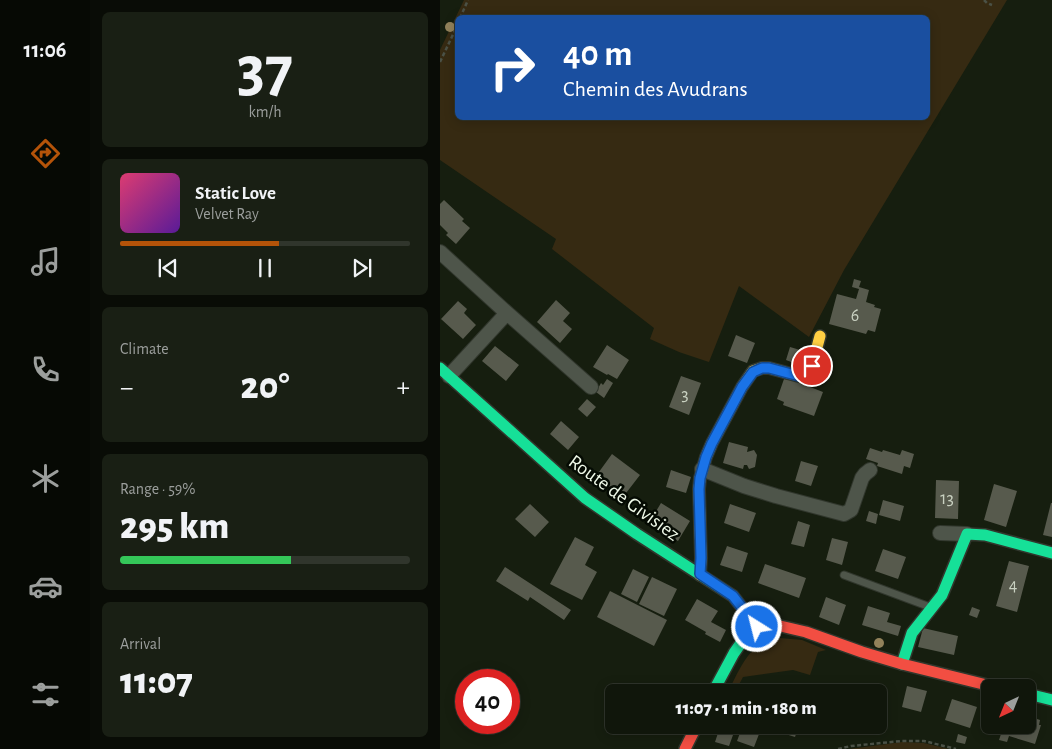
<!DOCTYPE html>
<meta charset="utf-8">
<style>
:root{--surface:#10160b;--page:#191f14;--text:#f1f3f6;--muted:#9c9f9d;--line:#30352c;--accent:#b45309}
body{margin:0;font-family:"Alegreya Sans",sans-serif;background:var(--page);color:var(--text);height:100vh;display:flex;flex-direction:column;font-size:19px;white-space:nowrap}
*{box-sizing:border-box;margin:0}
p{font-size:16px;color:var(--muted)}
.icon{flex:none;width:28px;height:28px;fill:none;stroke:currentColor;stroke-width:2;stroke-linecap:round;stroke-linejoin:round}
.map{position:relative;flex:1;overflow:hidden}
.panel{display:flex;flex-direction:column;gap:12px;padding:12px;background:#090c06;width:350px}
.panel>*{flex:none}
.banner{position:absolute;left:15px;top:15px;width:475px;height:105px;border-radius:8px;box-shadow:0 2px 12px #0003,0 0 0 1px var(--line);background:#1a4fa0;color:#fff;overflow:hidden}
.needle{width:32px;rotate:223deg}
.controls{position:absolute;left:541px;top:679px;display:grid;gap:10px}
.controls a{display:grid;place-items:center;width:55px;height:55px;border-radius:8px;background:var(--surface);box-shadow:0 2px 12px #0003,0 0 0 1px var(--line);font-size:25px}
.speed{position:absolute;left:15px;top:669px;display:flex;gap:10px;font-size:25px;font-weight:700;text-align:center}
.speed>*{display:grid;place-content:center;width:65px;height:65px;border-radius:50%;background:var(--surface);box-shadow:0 2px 12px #0003,0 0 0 1px var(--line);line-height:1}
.speed .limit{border:8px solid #d22;background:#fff;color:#111}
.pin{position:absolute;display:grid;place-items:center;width:42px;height:42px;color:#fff;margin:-21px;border:2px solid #fff;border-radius:50%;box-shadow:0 1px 5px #0007}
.me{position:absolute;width:55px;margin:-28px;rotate:324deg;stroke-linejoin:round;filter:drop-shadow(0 0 4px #0008)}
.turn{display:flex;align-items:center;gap:18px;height:105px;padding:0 25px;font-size:22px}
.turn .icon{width:65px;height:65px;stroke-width:2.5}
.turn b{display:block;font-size:35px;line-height:42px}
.big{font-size:38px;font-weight:800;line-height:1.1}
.panel .card{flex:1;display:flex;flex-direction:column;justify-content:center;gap:8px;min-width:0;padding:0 18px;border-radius:8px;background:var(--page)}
.panel .dial{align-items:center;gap:0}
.dial b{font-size:65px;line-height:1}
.song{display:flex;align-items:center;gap:15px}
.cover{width:60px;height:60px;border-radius:8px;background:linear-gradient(135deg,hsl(340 70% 55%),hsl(270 70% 35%))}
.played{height:5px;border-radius:2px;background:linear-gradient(90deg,var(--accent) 55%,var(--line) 55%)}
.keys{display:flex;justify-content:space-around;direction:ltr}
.heat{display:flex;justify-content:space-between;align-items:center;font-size:28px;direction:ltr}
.charge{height:8px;border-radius:4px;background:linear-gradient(90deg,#34c759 59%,var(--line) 0)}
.trip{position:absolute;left:165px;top:684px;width:282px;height:50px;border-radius:8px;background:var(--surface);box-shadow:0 2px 12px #0003,0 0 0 1px var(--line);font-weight:800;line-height:50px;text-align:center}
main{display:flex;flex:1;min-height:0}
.menu{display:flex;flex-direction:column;width:90px;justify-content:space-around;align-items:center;background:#060904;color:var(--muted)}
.menu .icon{width:35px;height:35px}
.menu .on{color:var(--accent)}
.menu b{font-size:22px;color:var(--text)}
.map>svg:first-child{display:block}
.green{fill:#362a12;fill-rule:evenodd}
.building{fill:#575a4d}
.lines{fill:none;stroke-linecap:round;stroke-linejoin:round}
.lane-casing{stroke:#31372d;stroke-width:9}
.street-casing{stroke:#31372d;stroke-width:16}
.fast-casing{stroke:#31372d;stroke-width:14}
.slow-casing{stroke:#31372d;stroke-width:14}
.jam-casing{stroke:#31372d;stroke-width:14}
.path{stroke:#4b5146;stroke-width:2.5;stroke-dasharray:4 2.5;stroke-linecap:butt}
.lane{stroke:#4e554a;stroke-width:7}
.street{stroke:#4e554a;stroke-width:14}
.fast{stroke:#16e098;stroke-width:11}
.slow{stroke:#ffcf43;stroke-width:11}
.jam{stroke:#f24e42;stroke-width:11}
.tree{fill:#92825b}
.route-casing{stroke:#114b97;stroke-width:12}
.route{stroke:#1a73e8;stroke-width:9}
.labels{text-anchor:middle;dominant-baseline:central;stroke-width:5;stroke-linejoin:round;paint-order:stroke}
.number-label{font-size:18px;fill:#c9d1c1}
.street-label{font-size:20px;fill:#eff9e8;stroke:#050b03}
</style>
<main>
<nav class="menu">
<b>11:06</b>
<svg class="icon on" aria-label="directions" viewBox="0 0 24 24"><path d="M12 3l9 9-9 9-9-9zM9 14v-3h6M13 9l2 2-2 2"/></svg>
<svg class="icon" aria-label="music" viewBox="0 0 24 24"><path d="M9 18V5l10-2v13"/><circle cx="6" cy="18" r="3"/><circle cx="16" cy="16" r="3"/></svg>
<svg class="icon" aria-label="phone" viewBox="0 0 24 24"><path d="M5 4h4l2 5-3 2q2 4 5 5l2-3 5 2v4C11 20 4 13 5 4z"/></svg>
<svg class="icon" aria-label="climate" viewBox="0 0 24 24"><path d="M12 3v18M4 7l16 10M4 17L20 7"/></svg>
<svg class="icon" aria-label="car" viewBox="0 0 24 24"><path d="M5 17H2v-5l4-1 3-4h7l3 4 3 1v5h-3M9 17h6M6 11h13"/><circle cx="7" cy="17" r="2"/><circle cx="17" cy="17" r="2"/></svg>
<svg class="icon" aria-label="filters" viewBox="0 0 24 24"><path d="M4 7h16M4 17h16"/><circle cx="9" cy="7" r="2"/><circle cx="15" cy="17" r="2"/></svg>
</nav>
<section class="panel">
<div class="card dial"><b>37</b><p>km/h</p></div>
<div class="card">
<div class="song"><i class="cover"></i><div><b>Static Love</b><p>Velvet Ray</p></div></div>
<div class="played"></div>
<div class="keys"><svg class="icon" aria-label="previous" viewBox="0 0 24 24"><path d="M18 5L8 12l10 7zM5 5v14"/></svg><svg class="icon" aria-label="pause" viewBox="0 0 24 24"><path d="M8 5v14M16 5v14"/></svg><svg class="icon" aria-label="next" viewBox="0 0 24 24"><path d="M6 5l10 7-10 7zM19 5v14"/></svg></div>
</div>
<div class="card"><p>Climate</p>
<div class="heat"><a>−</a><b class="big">20°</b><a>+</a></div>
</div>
<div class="card"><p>Range · 59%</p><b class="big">295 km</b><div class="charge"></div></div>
<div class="card"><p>Arrival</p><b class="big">11:07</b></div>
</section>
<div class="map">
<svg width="612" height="749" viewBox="0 0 612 749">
<rect width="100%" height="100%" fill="#161e0f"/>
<path class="green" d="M24 0H567L404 270 369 337 299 286 269 362 239 352 210 339 214 328 112 249 116 239 0 160V50ZM18 18H488V118H18Z
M340 638 362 640 386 650 378 652 370 675 353 670 303 677 295 692H288C297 675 306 650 325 642 330 639 335 639 340 638Z
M462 742 484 743 509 749H409Z"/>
<path class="building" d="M4 200 24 219 22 221 30 228 16 244 6 235 8 233 0 225V204Z
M414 279 421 281 419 287 429 290 426 302 435 305 434 307 441 309 435 332 428 330 426 334 389 324 397 294 416 299 419 289 412 287Z
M116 300 130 313 123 321 132 329 120 343 97 322Z
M18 301 27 309 24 313 36 325 23 339 1 319Z
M296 335 315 343 307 363 288 356Z
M167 345 189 360 177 379 168 374 167 375 153 367Z
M55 346 79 365 66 381 42 361Z
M350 347 367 352 362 366 346 360Z
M241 376 261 383 249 415 229 407Z
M167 379 173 383 164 398 156 392 161 383 163 385Z
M344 379 352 380 383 392 374 416 343 405 344 402 337 399Z
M147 399 156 407 147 417 138 409Z
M121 421 139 437 128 450 110 434Z
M289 442 308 447 307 452 314 450 317 455 315 467 309 469 307 465H304L303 469 283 463Z
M430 448 442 452 443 450 460 455 462 450 474 454 470 468 464 466 462 474 437 466 438 463 426 459Z
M172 454 200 475 183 497 156 476Z
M361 461 378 466 371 486 355 481Z
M231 470 251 477 246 493 226 487Z
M496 480 519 481 518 519 495 518Z
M554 484 577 491 566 527 544 520Z
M443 500 464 506 460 521 439 515Z
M221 503 250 521 238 541 209 523Z
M611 503H612V537L603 535Z
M90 504 109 522 95 537 75 519Z
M290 504 316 513 309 532 284 523Z
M429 511 438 514 436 524 426 521Z
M358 521 370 525 364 547 351 544Z
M135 537 154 547 145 565 157 572 142 600 110 584Z
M392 538 408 542 402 565 386 560Z
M287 546 308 553 302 572 280 565Z
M443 549 466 557 458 579 435 571Z
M569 561 589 566 577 612 556 606Z
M325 564 366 578 359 598 318 583Z
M65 567 131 610 124 620 90 597 88 601 56 581Z
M193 569 209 577 197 602 181 594Z
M212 577 237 589 224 616 199 604Z
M170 591 227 620 214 646 157 617Z
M386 597 406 605 399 625 379 617Z
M257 599 278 611 271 622 286 630 280 642 265 634 266 632 245 620Z
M428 606 450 613 447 622 461 626 458 636 422 625Z
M532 607 540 610 537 618 529 615Z
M483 628 518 636 514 655 478 647Z
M467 686 487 691 481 712 462 707Z
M512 699 537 707 530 728 505 720Z
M591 717 600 720 599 725H601L595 744 569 736 567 742 559 740 564 725H588V722H589Z
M303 725H309L321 729 314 747 297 741Z
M338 725H359L355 737 336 731Z
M279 730 293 735 289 746 275 742Z
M518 734 527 737 525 744 516 742Z"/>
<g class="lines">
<g class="lane-casing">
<path id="lane" d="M404 575 490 607"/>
</g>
<g class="street-casing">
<path id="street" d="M0 252 67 313 151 387
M9 376 67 313
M262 469 304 486 336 496 404 514 411 510 422 478 425 474 430 470
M500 533 527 534"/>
</g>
<g class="fast-casing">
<path id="fast" d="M0 368 145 498 197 534 293 596 317 627
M462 664 472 633 502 595 527 534 545 535 612 553
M273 692 294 653 301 643 317 627
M588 694 612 700"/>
</g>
<g class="slow-casing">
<path id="slow" d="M260 575 261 558 259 489 260 478 266 457 272 443 302 387 313 371 322 368H329L359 376 364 375 372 366 380 336"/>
</g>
<g class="jam-casing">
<path id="jam" d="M317 627 336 625 366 632 422 652 462 664 559 688
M245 749 257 725"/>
</g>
<path class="path" d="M544 0 547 3 552 5
M20 18 28 0
M0 62 18 24
M398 749 411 746 462 741H484L516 749"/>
<use href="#lane" class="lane"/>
<use href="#street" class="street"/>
<use href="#fast" class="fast"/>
<use href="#slow" class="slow"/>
<use href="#jam" class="jam"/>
</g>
<g class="tree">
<circle cx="10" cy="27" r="5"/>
<circle cx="439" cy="643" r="5"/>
</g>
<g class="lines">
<g class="route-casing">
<path id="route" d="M317 627 293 596 260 574 261 558 259 489 260 478 266 457 272 443 302 387 313 372 322 368H329L359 376C366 375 369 372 372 366"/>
</g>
<use href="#route" class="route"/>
</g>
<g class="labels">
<g class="number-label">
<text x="415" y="316">6</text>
<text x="245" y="395">3</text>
<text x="507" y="499">13</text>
<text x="573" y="586">4</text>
</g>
<g class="street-label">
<text transform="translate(184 498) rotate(36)">Route de Givisiez</text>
</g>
</g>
</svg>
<div class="controls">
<a><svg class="needle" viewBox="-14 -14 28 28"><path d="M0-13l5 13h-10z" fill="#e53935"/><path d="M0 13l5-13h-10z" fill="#9c9f9d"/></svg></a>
</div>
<div class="speed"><div class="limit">40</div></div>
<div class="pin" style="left:372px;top:366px;background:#d93025"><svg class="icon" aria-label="arrive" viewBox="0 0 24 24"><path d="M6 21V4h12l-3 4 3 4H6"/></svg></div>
<svg class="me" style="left:317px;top:627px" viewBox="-20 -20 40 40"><circle r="17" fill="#1a73e8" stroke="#fff" stroke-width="3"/><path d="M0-11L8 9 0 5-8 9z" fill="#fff"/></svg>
<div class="trip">11:07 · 1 min · 180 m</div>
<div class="banner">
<div class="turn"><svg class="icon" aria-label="right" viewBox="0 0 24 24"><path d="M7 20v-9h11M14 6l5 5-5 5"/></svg><div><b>40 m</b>Chemin des Avudrans</div></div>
</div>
</div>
</main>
